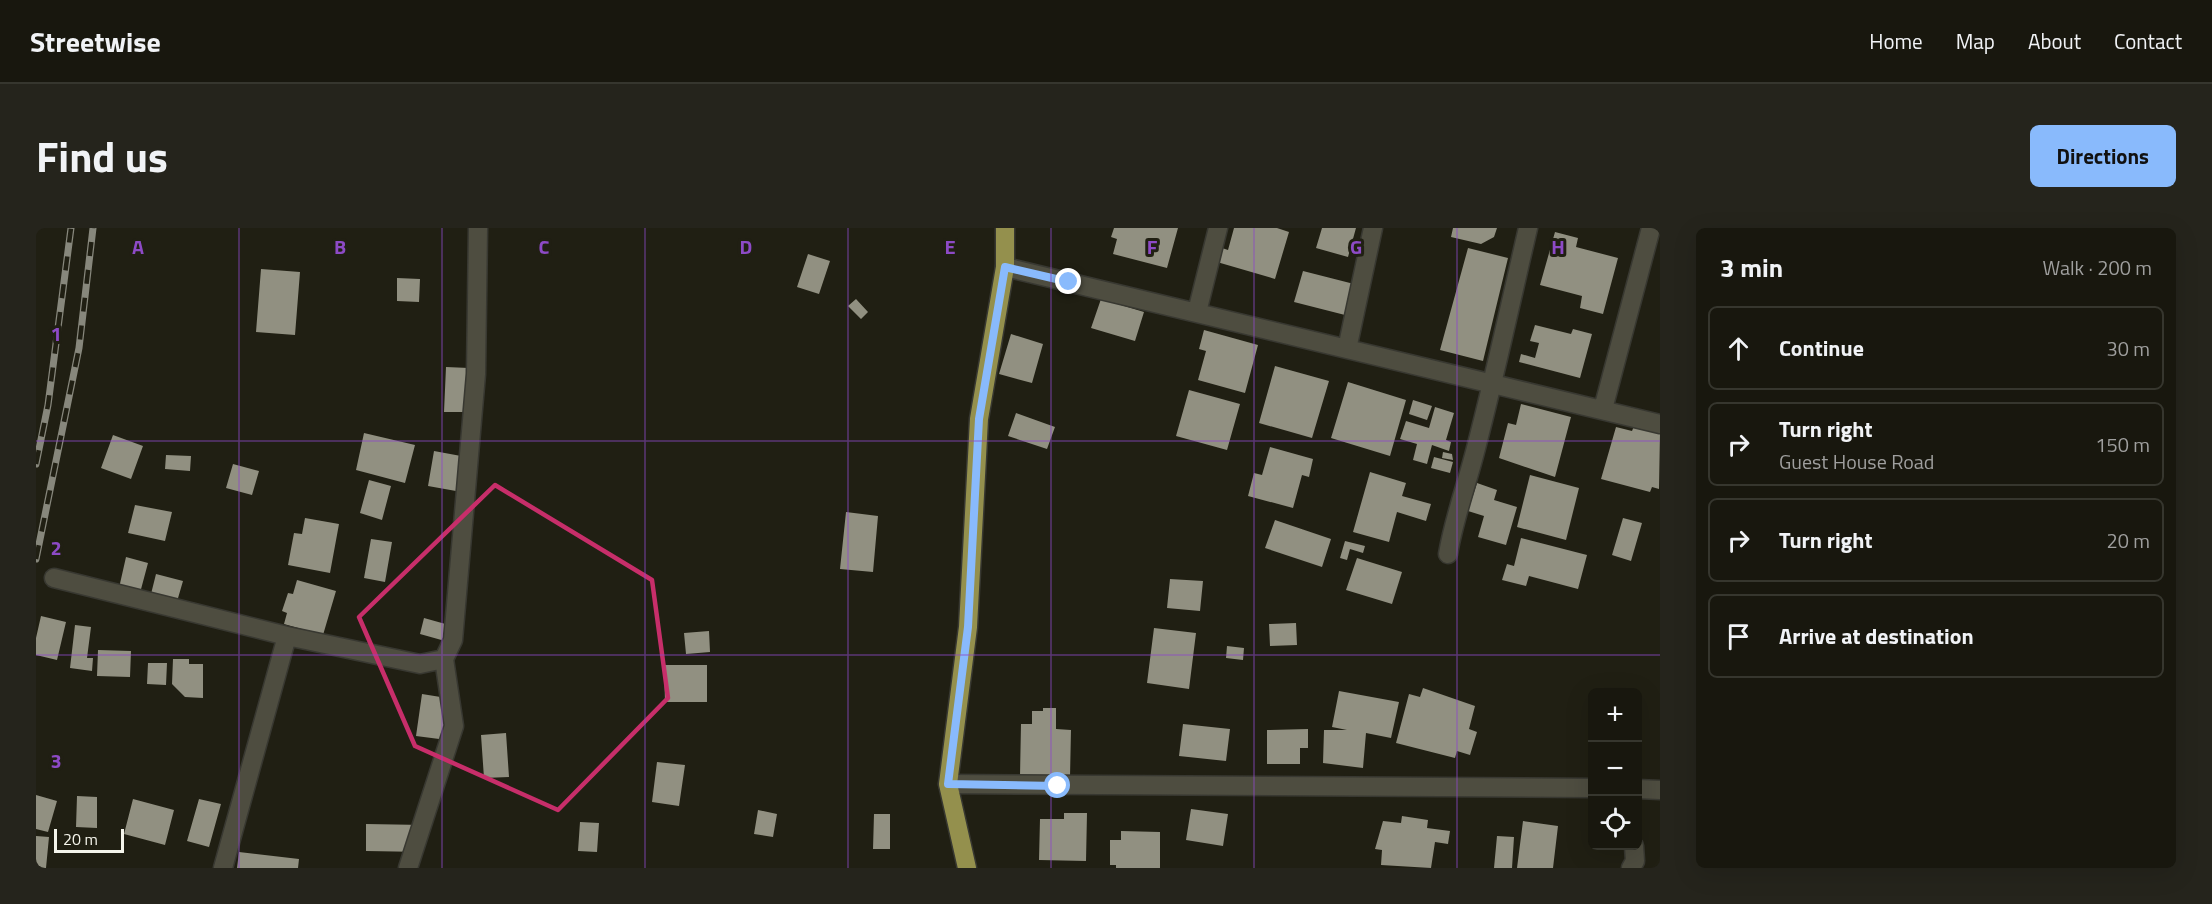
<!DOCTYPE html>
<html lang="en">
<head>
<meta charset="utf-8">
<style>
	:root { --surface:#18170e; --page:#25241c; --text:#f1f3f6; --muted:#9f9f9e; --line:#36362e; --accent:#89bafc }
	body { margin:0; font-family:"Titillium Web",sans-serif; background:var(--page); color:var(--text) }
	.controls { position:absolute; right:18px; bottom:18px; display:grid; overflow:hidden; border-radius:9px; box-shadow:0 6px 24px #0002 }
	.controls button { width:54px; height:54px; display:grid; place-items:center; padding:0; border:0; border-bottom:2px solid var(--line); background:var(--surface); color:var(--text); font:30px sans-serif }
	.scale { position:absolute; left:18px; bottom:15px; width:70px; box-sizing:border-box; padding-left:6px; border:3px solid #f5f5ec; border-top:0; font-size:16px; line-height:21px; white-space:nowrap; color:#f5f5ec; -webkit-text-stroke:4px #201f13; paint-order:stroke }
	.stop { position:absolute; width:18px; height:18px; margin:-14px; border:4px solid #89bafc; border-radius:50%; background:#fff }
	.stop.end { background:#89bafc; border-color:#fff; box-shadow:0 2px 6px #0008 }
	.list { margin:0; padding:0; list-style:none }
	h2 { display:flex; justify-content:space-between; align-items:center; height:78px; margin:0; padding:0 24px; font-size:26px }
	h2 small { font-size:20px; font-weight:400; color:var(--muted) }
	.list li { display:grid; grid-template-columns:39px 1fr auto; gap:18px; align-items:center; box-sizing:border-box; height:84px; margin:0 12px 12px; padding:0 12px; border:2px solid var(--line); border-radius:9px }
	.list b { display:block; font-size:22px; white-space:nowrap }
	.list p { margin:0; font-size:20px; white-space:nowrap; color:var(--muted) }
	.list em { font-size:20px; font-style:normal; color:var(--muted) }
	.icon { flex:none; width:33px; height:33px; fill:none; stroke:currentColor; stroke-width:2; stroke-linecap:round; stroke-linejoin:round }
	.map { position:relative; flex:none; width:1624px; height:640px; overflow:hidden; border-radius:9px }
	header { display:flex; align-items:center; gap:36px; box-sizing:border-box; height:84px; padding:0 30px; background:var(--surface); border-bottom:2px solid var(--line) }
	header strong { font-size:28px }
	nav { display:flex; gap:33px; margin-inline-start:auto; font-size:21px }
	.intro { display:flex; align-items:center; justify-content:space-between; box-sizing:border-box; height:144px; padding:0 36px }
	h1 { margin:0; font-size:42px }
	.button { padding:15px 27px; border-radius:9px; background:var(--accent); color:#111; font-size:21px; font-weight:700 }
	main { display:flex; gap:36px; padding:0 36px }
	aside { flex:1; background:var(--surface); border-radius:9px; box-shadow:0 6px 24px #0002 }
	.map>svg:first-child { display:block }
	.building { fill:#919081 }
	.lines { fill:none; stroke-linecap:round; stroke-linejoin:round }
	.minor-casing { stroke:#383831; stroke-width:21 }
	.major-casing { stroke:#383831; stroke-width:21 }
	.minor { stroke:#4e4d40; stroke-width:18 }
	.major { stroke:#94904d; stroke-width:18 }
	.rail-casing { stroke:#87877c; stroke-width:7 }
	.rail { stroke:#201f13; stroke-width:4.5; stroke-dasharray:14; stroke-linecap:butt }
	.route { stroke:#89bafc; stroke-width:8 }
	.marked { fill:none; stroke:#c72e6a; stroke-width:4.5; stroke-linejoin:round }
	.grid { fill:none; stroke:#8d4ac6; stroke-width:1.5; stroke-opacity:0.55 }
	.grid-label { font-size:20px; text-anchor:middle; font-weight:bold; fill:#8d4ac6; stroke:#201f13; stroke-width:6; stroke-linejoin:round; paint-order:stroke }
</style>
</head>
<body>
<header>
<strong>Streetwise</strong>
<nav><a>Home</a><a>Map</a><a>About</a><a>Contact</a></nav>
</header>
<div class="intro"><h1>Find us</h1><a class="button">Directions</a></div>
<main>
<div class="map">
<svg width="1624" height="640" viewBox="0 0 1624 640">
	<rect width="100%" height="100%" fill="#201f13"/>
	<!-- building -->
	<path class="building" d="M 1078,0 L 1142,0 L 1131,40 L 1077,26 L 1081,11 L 1075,9 Z
		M 1198,0 L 1241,0 L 1253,4 L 1239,51 L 1181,34 L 1186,20 L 1192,22 Z
		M 1286,0 L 1320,0 L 1312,29 L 1280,20 Z
		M 1417,0 L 1461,0 L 1458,9 L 1445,16 L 1415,9 Z
		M 1519,4 L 1542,10 L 1540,19 L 1582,30 L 1567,86 L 1544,80 L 1546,68 L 1504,57 Z
		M 1432,20 L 1472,30 L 1447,133 L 1404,122 Z
		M 772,26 L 794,33 L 783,66 L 761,59 Z
		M 225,41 L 264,44 L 259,107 L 220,104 Z
		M 1267,43 L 1318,56 L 1309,87 L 1258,74 Z
		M 361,50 L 384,51 L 383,74 L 361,73 Z
		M 820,71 L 832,84 L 825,91 L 812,78 Z
		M 1065,71 L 1108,84 L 1099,113 L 1055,100 Z
		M 1499,97 L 1535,106 L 1537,101 L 1556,106 L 1544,150 L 1483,134 L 1485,126 L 1499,130 L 1503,115 L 1494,113 Z
		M 1168,102 L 1222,117 L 1209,165 L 1162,152 L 1170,123 L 1163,121 Z
		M 975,106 L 1007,116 L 996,155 L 963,146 Z
		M 1239,138 L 1293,153 L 1276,210 L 1223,195 Z
		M 410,139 L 433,140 L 431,184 L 408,184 Z
		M 1312,154 L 1370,172 L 1354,228 L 1295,210 Z
		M 1153,162 L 1204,176 L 1191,222 L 1140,208 Z
		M 1377,172 L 1396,178 L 1391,192 L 1373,186 Z
		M 1485,176 L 1535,189 L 1519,249 L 1463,230 L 1472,195 L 1480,197 Z
		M 1399,179 L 1418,185 L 1410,212 L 1415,214 L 1413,223 L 1396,217 L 1391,236 L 1377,232 L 1381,216 L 1364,211 L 1370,193 L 1393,200 Z
		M 980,185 L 1019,199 L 1011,221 L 972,208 Z
		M 1598,198 L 1624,205 L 1623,261 L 1616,259 L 1614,264 L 1565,251 L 1580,199 L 1596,203 Z
		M 328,205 L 379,217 L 369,255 L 320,242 Z
		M 77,207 L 107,218 L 95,251 L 65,240 Z
		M 1234,219 L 1277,231 L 1273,249 L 1266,247 L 1257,280 L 1212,268 L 1218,245 L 1226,247 Z
		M 398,223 L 425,228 L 420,263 L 392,258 Z
		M 1407,224 L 1416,226 L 1417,232 L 1406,230 Z
		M 130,227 L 155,228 L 154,243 L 129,241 Z
		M 1398,229 L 1417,234 L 1414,245 L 1395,240 Z
		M 197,236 L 223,243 L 216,267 L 190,260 Z
		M 1334,244 L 1370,255 L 1366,268 L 1395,276 L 1390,293 L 1361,284 L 1353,314 L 1317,304 Z
		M 1494,247 L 1543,260 L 1530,312 L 1481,299 Z
		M 333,252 L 355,258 L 346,292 L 324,285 Z
		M 1441,255 L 1461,262 L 1458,272 L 1481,279 L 1470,317 L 1442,309 L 1448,288 L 1432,283 Z
		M 99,277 L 136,284 L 129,313 L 92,305 Z
		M 810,284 L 842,288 L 837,344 L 804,341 Z
		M 269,290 L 303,296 L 294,345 L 252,337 L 258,305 L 266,306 Z
		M 1587,290 L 1606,295 L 1595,333 L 1576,327 Z
		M 1239,292 L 1295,311 L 1286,339 L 1229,320 Z
		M 1485,310 L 1551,327 L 1542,361 L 1493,348 L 1490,358 L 1466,352 L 1471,336 L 1478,338 Z
		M 335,311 L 356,314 L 349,354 L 328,350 Z
		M 1309,313 L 1329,318 L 1327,325 L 1314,321 L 1311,332 L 1304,330 Z
		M 90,329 L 112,335 L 104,365 L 83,360 Z
		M 1321,330 L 1366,344 L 1356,376 L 1310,362 Z
		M 120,346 L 147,353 L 140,377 L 114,370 Z
		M 1134,351 L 1167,353 L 1164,383 L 1131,380 Z
		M 261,352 L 300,363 L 287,407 L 248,396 L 251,385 L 246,383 L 252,365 L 257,366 Z
		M 5,388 L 30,394 L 21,432 L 0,427 L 0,410 Z
		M 388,390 L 413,397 L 409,413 L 384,406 Z
		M 1260,395 L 1261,417 L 1234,418 L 1233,396 Z
		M 39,397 L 55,399 L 51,430 L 57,430 L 56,443 L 34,440 Z
		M 1118,400 L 1160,405 L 1153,461 L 1111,455 Z
		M 673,403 L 674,424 L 650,426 L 648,405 Z
		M 1191,418 L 1208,420 L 1207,432 L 1190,430 Z
		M 62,422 L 95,423 L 94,449 L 61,448 Z
		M 137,431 L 153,431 L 153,436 L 167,436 L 167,470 L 149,469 L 136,456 Z
		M 112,435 L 131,435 L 130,457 L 111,456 Z
		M 628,437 L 671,437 L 671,474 L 629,474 Z
		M 1387,460 L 1439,478 L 1433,501 L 1441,504 L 1434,527 L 1421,523 L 1419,530 L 1360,515 L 1373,466 L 1384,469 Z
		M 1303,463 L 1363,474 L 1355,510 L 1330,505 L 1327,540 L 1287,535 L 1288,502 L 1311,502 L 1296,499 Z
		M 386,466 L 417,471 L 411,512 L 380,508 Z
		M 1007,480 L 1020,480 L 1020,501 L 1035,502 L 1034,549 L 984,548 L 985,496 L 996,496 L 996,483 L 1007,483 Z
		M 1147,496 L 1194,501 L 1190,533 L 1143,528 Z
		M 1272,501 L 1272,520 L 1264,520 L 1264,536 L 1231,536 L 1231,502 Z
		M 470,505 L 473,549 L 448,550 L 445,507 Z
		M 621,534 L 649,537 L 643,578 L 616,574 Z
		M 0,567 L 21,573 L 12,604 L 0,601 Z
		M 41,568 L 61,569 L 61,600 L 40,599 Z
		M 97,571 L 138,582 L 129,617 L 88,606 Z
		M 163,571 L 185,576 L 173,619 L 151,613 Z
		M 1155,581 L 1192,586 L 1187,618 L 1150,612 Z
		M 722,582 L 741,586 L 737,609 L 718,606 Z
		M 1028,585 L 1051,585 L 1050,633 L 1003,632 L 1004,591 L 1028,591 Z
		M 838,586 L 854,586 L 854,621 L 837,621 Z
		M 1366,588 L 1392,592 L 1391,600 L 1414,603 L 1412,616 L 1399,614 L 1395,640 L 1345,637 L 1346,622 L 1339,621 L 1347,593 L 1365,595 Z
		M 1487,593 L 1522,598 L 1517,640 L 1481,640 Z
		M 544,594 L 563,595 L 561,624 L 542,623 Z
		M 330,596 L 388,597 L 388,624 L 330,623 Z
		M 1085,603 L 1124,604 L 1124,640 L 1080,640 L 1080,637 L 1074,637 L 1074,612 L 1085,612 Z
		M 0,608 L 13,609 L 10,640 L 0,640 Z
		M 1461,608 L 1478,609 L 1476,640 L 1458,640 Z
		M 203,624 L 263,631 L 262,640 L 201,640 Z"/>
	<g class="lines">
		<!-- minor casing -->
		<g class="minor-casing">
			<path id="minor" d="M 969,39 L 1624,196
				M 1161,84 L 1182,0
				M 1311,121 L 1337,0
				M 1567,181 L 1615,0
				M 1412,326 C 1418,290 1431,256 1440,220 C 1459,147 1475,73 1492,0
				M 18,350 L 251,408 L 384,436 L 408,431 L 417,412 L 440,146 L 442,0
				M 912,556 L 1556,560
				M 1602,561 L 1624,562
				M 187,640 L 251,408
				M 372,640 L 418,498 L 408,431
				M 1595,640 L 1599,633 L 1598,618"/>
		</g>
		<!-- major casing -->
		<g class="major-casing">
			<path id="major" d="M 931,640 L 912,556 L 932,399 L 943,191 L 969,39 L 969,0"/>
		</g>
		<!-- minor -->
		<use href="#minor" class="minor"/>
		<!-- major -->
		<use href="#major" class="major"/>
		<!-- rail casing -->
		<g class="rail-casing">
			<path id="rail" d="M 0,236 L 12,177 L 35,0
				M 0,331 L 43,120 L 57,0"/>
		</g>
		<!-- rail -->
		<use href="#rail" class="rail"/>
	</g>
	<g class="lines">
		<!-- route -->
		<path class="route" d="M 1022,558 L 912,556 L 932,399 L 943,191 L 969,39 L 1033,54"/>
	</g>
	<!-- marked area -->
	<path class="marked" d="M 459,257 L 616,352 L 632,470 L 522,582 L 379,518 L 323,389 Z"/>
	<!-- grid -->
	<path class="grid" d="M 203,0 L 203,640M 406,0 L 406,640M 609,0 L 609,640M 812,0 L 812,640M 1015,0 L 1015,640M 1218,0 L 1218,640M 1421,0 L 1421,640M 0,213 L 1624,213M 0,427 L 1624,427"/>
	<g class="grid-label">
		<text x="102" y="26">A</text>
		<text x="304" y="26">B</text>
		<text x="508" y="26">C</text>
		<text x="710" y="26">D</text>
		<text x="914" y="26">E</text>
		<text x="1116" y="26">F</text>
		<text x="1320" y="26">G</text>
		<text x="1522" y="26">H</text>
		<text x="20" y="113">1</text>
		<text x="20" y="327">2</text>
		<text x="20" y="540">3</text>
	</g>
</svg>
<div class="controls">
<button>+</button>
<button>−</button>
<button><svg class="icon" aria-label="locate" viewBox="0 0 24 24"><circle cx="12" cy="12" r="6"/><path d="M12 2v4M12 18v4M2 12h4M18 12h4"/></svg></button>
</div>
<div class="scale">20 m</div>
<div class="stop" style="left:1022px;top:558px"></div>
<div class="stop end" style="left:1033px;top:54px"></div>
</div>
<aside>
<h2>3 min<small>Walk · 200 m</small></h2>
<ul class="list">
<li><svg class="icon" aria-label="ahead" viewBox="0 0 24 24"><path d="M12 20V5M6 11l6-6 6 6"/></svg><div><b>Continue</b></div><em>30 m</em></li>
<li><svg class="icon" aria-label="right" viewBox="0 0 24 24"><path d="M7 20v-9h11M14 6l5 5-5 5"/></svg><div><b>Turn right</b><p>Guest House Road</p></div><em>150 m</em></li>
<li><svg class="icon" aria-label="right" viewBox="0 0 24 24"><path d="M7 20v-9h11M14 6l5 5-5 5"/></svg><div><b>Turn right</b></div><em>20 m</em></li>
<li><svg class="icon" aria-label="arrive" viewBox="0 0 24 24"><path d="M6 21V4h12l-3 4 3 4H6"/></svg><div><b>Arrive at destination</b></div></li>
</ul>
</aside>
</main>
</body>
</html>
